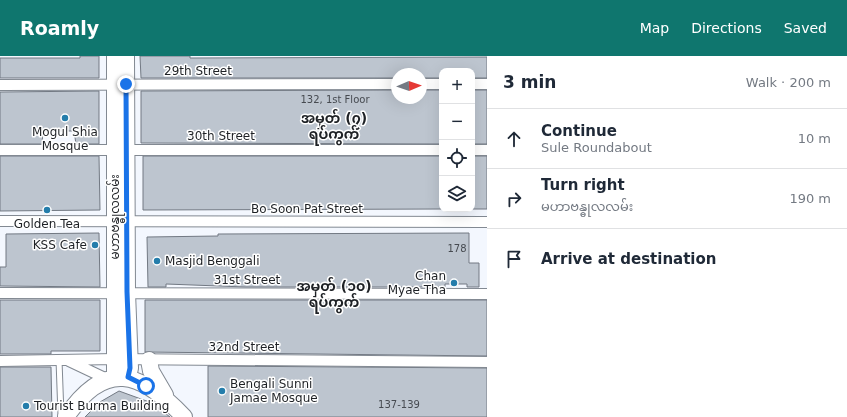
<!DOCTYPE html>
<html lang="en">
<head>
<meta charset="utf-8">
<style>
	:root { --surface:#fff; --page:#f2f2f3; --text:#1f2937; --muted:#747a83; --line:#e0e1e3; --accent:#0f766e }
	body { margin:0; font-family:"DejaVu Sans","Noto Sans Myanmar",sans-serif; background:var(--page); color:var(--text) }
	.controls { position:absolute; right:12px; top:12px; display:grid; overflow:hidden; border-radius:8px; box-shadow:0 4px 16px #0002 }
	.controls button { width:36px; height:36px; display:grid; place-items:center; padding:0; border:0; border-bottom:1px solid var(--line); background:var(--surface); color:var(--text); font:20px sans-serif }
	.compass { position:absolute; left:391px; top:12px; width:36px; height:36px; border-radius:50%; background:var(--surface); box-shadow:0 4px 16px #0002; rotate:88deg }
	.stop { position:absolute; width:12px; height:12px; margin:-9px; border:3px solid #1a73e8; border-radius:50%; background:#fff }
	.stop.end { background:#1a73e8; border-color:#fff; box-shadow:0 1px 4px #0008 }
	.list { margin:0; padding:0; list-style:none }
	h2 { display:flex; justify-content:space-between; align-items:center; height:52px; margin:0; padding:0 16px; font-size:17px }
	h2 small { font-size:13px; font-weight:400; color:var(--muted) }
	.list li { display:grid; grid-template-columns:26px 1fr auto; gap:12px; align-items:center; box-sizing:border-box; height:60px; padding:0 16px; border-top:1px solid var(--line) }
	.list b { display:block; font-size:15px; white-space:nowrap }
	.list p { margin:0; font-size:13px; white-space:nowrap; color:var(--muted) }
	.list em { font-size:13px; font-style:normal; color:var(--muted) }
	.icon { flex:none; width:22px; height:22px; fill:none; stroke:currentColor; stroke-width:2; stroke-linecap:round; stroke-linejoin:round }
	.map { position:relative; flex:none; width:487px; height:361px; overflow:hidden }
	header { display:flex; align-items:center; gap:24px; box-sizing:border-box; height:56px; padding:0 20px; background:var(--accent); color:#fff }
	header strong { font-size:19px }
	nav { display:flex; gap:22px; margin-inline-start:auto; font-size:14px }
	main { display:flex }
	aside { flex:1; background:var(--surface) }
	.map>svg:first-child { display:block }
	.building { fill:#bdc5cf; stroke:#727983 }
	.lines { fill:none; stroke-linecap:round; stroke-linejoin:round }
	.service-casing { stroke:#828992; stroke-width:7 }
	.minor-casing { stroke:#828992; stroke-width:12 }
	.primary-casing { stroke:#828992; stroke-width:18 }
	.service { stroke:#fff; stroke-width:5 }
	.minor { stroke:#fff; stroke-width:10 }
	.primary { stroke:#fff; stroke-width:16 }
	.route { stroke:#1a73e8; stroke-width:5 }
	.poi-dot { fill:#247dab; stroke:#fff; stroke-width:1.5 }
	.labels { text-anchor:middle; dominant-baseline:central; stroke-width:3; stroke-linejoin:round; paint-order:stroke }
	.number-label { font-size:10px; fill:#464a50 }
	.street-label { font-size:12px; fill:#1e2125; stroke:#fff }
	.poi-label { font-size:12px; fill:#1e2125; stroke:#fff; text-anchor:start }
	.quarter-label { font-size:14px; font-weight:bold; fill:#1e2125; stroke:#fff }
</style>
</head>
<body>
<header>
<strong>Roamly</strong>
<nav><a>Map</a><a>Directions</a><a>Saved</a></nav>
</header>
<main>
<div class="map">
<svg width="487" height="361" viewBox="0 0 487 361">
	<rect width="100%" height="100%" fill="#f3f7fe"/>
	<!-- building -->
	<path class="building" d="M 80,0 L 99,0 L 99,22 L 0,22 L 0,2 L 80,2 Z
		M 140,0 L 190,0 L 190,2 L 487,1 L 487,22 L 472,22 L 472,15 L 442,15 L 442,22 L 421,22 L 421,18 L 397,18 L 397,22 L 141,22 Z
		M 397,34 L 397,42 L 421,42 L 421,34 L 442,34 L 440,88 L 141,87 L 141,35 Z
		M 472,34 L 487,34 L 487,88 L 472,88 Z
		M 99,35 L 99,88 L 76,88 L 74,75 L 43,75 L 42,88 L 0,88 L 0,36 Z
		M 0,100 L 99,100 L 100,154 L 0,155 Z
		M 143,100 L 441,100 L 442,153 L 143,154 Z
		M 472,100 L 487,100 L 487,153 L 472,153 Z
		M 99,177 L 100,231 L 0,230 L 0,211 L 6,211 L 6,178 Z
		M 469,177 L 469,207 L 479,207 L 479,231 L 467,231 L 467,228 L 445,228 L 445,231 L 245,231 L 166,228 L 166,231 L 148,231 L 147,181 L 218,180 L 218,178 Z
		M 0,244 L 100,244 L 100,295 L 51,295 L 51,298 L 0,298 Z
		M 145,244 L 487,244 L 487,300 L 145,296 Z
		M 208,310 L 487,312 L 487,361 L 208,361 Z
		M 0,311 L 51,311 L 52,361 L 0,361 Z
		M 119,335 L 152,347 L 170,361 L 85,361 L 100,346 Z"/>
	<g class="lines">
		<!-- service casing -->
		<g class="service-casing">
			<path id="service" d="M 59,304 L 61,360"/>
		</g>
		<!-- minor casing -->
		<g class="minor-casing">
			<path id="minor" d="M 421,28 L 442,28
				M 472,28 L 487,28
				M 0,29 L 397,28
				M 0,94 L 442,94
				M 472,94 L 487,94
				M 0,165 L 487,166
				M 0,237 L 487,238
				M 0,305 L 115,303 L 487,306
				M 69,305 L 107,323"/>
		</g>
		<!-- primary casing -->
		<g class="primary-casing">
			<path id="primary" d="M 115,0 L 115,321
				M 126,0 L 127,236 L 130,312 L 128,321
				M 149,304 L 151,315 L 165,339
				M 66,361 C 105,303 141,315 184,361"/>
		</g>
		<!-- service -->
		<use href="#service" class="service"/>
		<!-- minor -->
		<use href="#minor" class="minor"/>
		<!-- primary -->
		<use href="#primary" class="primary"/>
	</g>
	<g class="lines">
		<!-- route -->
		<path class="route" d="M 126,28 L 127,236 L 130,312 L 128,321 L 146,330"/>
	</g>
	<!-- markers -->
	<g class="poi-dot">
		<circle cx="65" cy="62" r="4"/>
		<circle cx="47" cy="154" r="4"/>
		<circle cx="95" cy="189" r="4"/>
		<circle cx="157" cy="205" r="4"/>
		<circle cx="454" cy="227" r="4"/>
		<circle cx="222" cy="335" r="4"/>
		<circle cx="26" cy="350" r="4"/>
	</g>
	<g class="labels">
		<!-- number labels -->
		<g class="number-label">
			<text x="335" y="43">132, 1st Floor</text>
			<text x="457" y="192">178</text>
			<text x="399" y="348">137-139</text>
		</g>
		<!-- street labels -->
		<g class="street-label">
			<text x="198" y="15">29th Street</text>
			<text x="221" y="80">30th Street</text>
			<text x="307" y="153">Bo Soon Pat Street</text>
			<text transform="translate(115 161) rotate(-90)">မဟာဗန္ဓုလလမ်း</text>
			<text x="247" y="224">31st Street</text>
			<text x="244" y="291">32nd Street</text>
		</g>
		<!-- poi labels -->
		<g class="poi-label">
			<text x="65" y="76" text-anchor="middle">Mogul Shia<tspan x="65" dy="14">Mosque</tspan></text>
			<text x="47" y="168" text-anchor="middle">Golden Tea</text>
			<text x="87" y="189" text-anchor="end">KSS Cafe</text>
			<text x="165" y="205">Masjid Benggali</text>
			<text x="446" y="220" text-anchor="end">Chan<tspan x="446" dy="14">Myae Tha</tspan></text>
			<text x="230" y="328">Bengali Sunni<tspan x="230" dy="14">Jamae Mosque</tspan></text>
			<text x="34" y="350">Tourist Burma Building</text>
		</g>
		<!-- quarter labels -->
		<g class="quarter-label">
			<text x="334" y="62">အမှတ် (၇)<tspan x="334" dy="16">ရပ်ကွက်</tspan></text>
			<text x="334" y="230">အမှတ် (၁၀)<tspan x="334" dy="16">ရပ်ကွက်</tspan></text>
		</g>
	</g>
</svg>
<div class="controls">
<button>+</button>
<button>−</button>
<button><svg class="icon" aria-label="locate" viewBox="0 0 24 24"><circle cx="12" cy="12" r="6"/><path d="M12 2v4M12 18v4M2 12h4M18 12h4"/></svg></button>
<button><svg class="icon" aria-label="layers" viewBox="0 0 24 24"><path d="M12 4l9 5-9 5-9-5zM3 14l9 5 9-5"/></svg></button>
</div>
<svg class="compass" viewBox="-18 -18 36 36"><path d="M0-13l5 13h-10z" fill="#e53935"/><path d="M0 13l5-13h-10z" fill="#747a83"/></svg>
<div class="stop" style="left:146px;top:330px"></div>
<div class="stop end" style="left:126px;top:28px"></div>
</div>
<aside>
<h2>3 min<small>Walk · 200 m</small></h2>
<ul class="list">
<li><svg class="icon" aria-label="ahead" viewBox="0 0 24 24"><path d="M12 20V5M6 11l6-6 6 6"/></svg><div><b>Continue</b><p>Sule Roundabout</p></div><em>10 m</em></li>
<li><svg class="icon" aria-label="right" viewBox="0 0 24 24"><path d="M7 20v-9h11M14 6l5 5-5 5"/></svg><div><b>Turn right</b><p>မဟာဗန္ဓုလလမ်း</p></div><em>190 m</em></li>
<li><svg class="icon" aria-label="arrive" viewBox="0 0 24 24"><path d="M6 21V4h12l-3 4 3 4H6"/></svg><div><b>Arrive at destination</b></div></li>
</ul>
</aside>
</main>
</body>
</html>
